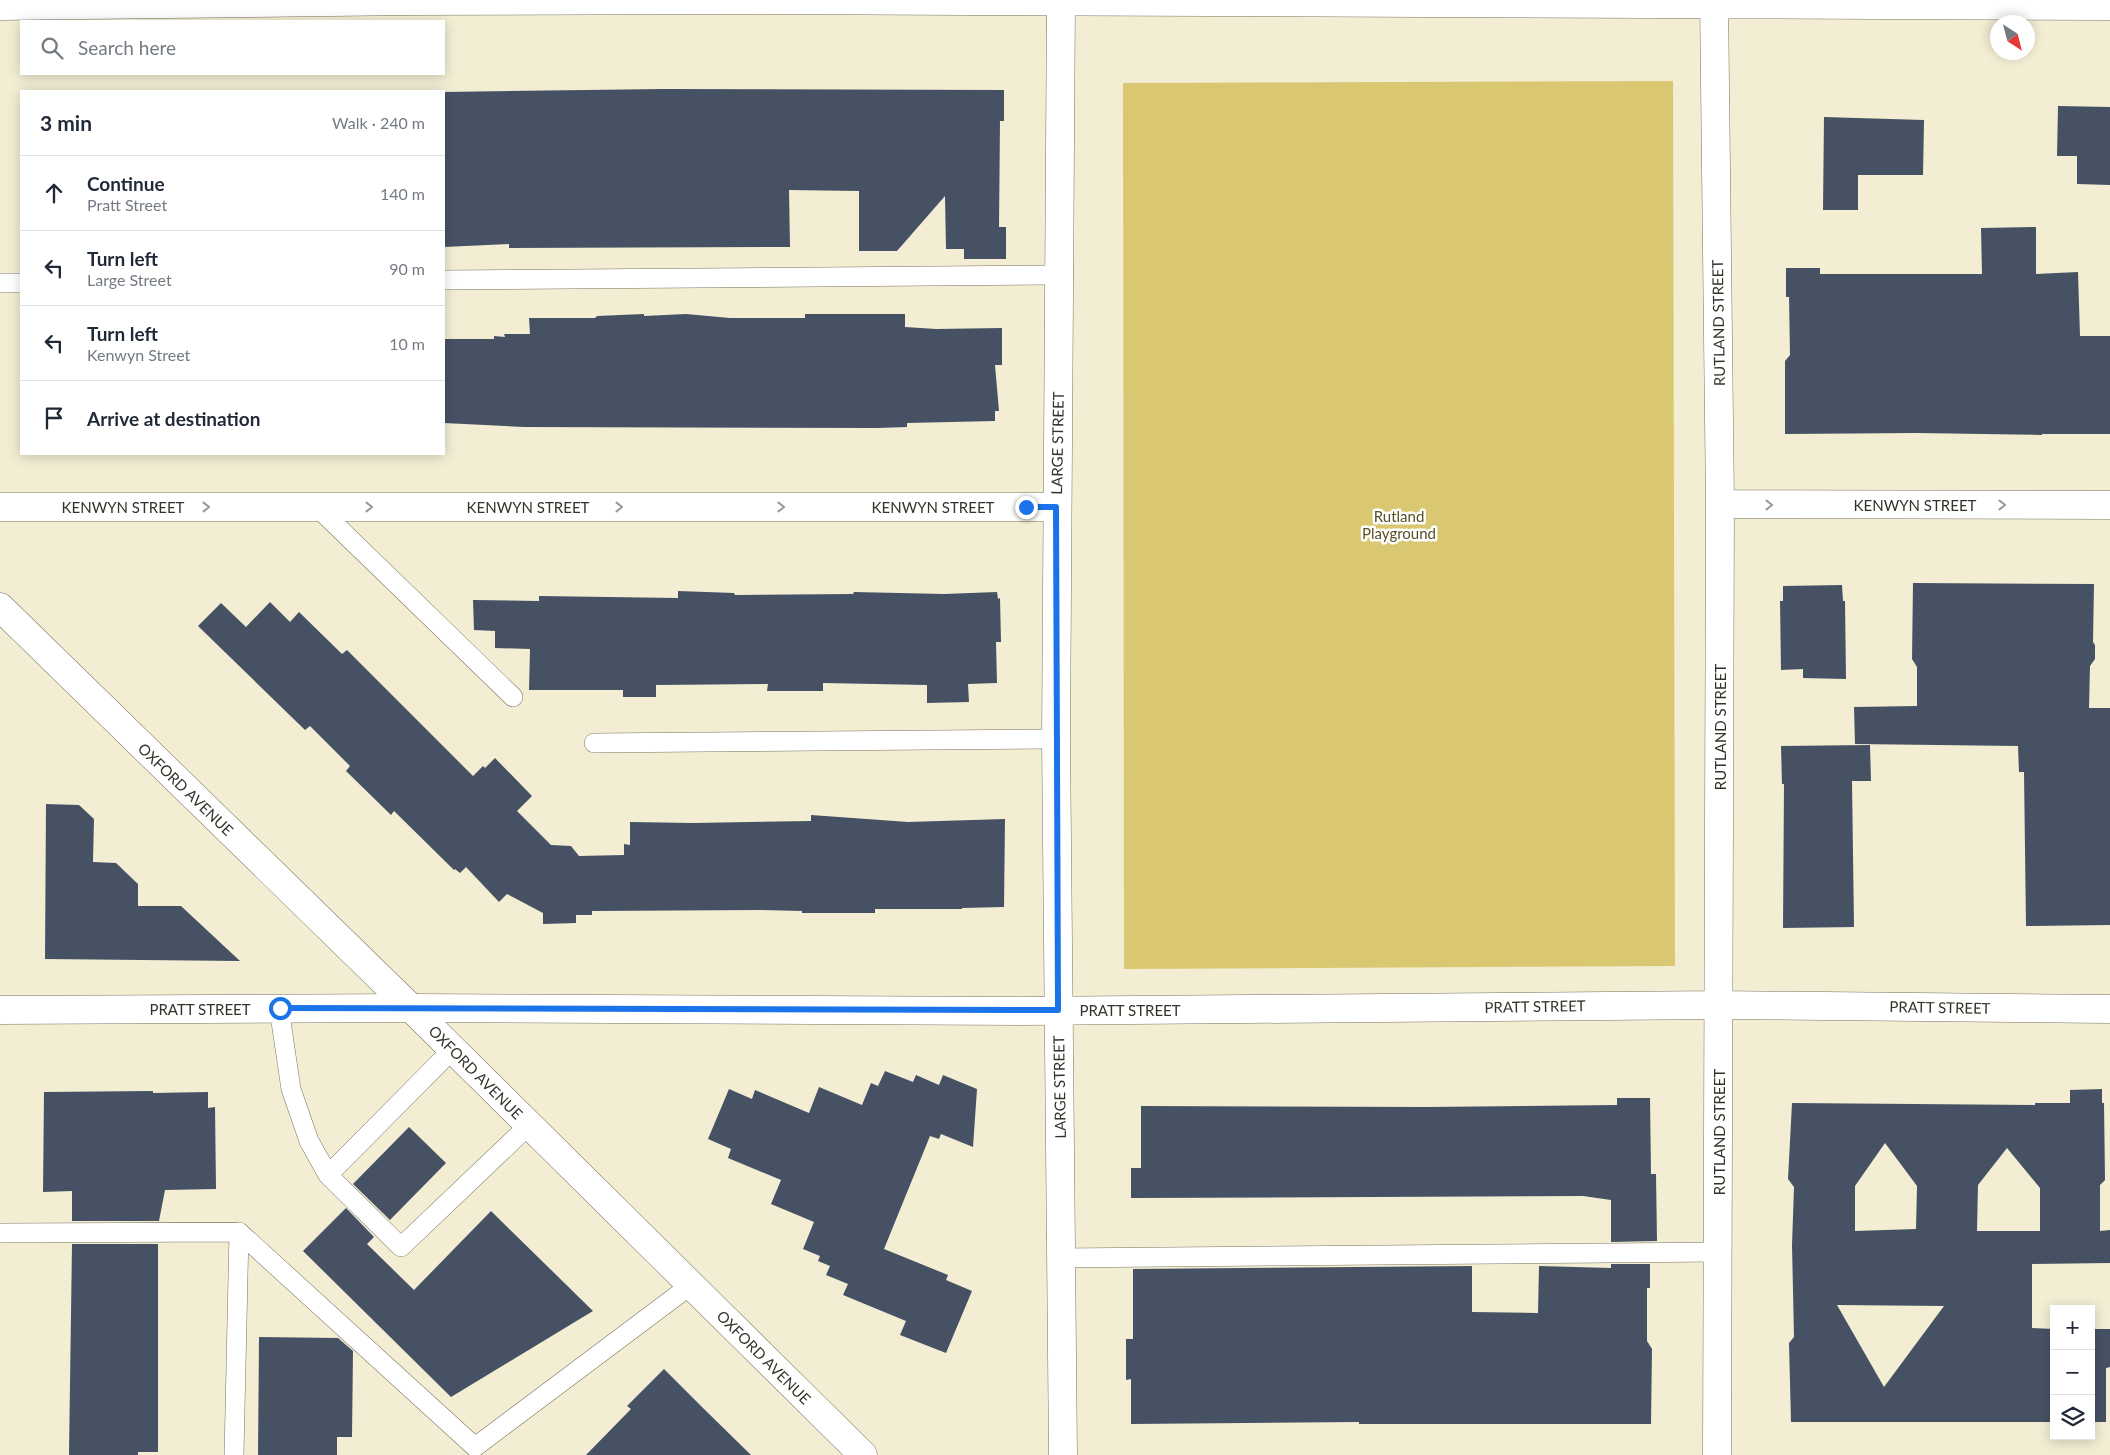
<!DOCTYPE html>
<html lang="en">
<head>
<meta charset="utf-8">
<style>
	:root { --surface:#fff; --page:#f2f2f3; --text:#1f2937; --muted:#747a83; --line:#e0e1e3 }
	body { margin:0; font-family:Lato,sans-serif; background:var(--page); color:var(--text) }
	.controls { position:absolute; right:15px; bottom:15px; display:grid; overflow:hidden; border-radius:0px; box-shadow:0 2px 12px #0003 }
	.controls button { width:45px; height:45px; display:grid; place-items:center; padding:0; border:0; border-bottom:1px solid var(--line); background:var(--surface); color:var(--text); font:25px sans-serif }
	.compass { position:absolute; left:1990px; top:15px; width:45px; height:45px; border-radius:50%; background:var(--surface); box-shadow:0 2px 12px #0003; rotate:144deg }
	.stop { position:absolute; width:15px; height:15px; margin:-11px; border:4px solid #1a73e8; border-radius:50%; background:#fff }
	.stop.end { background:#1a73e8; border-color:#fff; box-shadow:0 1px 5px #0008 }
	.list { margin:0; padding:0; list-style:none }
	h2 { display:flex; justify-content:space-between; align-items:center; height:65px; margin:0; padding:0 20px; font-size:21px }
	h2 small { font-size:16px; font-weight:400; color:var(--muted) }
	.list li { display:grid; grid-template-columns:32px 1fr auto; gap:15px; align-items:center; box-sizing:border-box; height:75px; padding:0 20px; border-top:1px solid var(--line) }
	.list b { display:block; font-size:19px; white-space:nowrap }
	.list p { margin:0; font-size:16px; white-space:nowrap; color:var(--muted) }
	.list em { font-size:16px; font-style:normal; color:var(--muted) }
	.icon { flex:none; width:28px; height:28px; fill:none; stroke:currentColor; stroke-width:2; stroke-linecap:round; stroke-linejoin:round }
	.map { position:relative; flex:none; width:2110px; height:1455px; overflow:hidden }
	.search { position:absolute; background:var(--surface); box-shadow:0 2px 12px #0003; left:20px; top:20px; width:425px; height:55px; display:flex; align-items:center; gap:12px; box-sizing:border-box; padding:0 18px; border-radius:0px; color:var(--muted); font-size:19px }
	.panel { position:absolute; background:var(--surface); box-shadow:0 2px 12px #0003; left:20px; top:90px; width:425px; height:365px; border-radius:0px }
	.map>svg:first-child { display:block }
	.green { fill:#d9c871 }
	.building { fill:#465264; fill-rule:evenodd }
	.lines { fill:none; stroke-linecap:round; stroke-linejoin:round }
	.lane-casing { stroke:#79745e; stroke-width:20 }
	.street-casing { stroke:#79745e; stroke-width:29 }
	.secondary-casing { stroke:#79745e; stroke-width:29 }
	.lane { stroke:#fff; stroke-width:19 }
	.street { stroke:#fff; stroke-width:28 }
	.secondary { stroke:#fff; stroke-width:28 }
	.oneway { stroke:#9a9994 }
	.route { stroke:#1a73e8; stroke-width:6 }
	.labels { text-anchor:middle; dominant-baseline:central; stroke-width:5; stroke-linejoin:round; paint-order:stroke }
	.street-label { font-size:15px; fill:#353329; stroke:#fff }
	.park-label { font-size:15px; fill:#595024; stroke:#fff }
</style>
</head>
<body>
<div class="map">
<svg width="2110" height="1455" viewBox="0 0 2110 1455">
	<rect width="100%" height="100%" fill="#f2edd3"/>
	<!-- green -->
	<path class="green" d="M 1673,81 L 1675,966 L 1124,969 L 1123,83 Z"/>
	<!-- building -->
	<path class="building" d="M 663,89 L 1004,90 L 1004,121 L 1000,121 L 999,227 L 1006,227 L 1006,259 L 964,259 L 964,249 L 946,249 L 945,196 L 897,251 L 859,251 L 859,191 L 789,190 L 790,247 L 509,248 L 509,244 L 444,247 L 444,92 Z
		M 2058,106 L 2110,107 L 2110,185 L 2077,184 L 2077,156 L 2057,156 Z
		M 1824,117 L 1924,120 L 1923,175 L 1858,175 L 1858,210 L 1823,210 Z
		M 2036,227 L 2036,274 L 2078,272 L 2080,336 L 2110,336 L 2110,434 L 2042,434 L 2042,435 L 1916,433 L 1785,434 L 1785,361 L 1790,355 L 1789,297 L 1786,297 L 1786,268 L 1820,268 L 1820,274 L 1982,274 L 1981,228 Z
		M 644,314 L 644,316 L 686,314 L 730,318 L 805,318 L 805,314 L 905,314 L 905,327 L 936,329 L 1002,328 L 1002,365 L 995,365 L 999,411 L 995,411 L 995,421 L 907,423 L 907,427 L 877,428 L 524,427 L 444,423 L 444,339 L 494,339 L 494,336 L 505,337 L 504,334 L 530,334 L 529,318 L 595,318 L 597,316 Z
		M 1913,583 L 2094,584 L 2093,642 L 2095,645 L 2095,659 L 2090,666 L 2089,708 L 2110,708 L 2110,925 L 2026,926 L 2024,772 L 2019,772 L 2018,746 L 1855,744 L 1854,707 L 1917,706 L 1917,667 L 1912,659 Z
		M 1842,585 L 1843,601 L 1845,601 L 1846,679 L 1803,678 L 1803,669 L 1781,670 L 1780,601 L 1783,601 L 1783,586 Z
		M 678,591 L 734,593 L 735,595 L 853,594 L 854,592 L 944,594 L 997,592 L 998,599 L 1000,598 L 1001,642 L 996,642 L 997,683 L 968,684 L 969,702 L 927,703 L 927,685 L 823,683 L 823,691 L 767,691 L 768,684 L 656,685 L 656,697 L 623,697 L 623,690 L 529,690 L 530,649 L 495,648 L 495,631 L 474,630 L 473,600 L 539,601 L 539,596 L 678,598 Z
		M 270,602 L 290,622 L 299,612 L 342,654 L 347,650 L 473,776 L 483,766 L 485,768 L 495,758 L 532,796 L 517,811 L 551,845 L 571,846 L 579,856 L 624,855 L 624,844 L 630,845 L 630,822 L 693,823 L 811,821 L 811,815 L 908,822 L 1005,819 L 1004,907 L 962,908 L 962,909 L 875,909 L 875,913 L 802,913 L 802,911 L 760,910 L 592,911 L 592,915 L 576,915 L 576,923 L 543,924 L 543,913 L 507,894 L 499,902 L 466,867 L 460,873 L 455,869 L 454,870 L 394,811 L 391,815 L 346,771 L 350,766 L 310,726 L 305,730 L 198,626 L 221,603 L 246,627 Z
		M 1870,745 L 1871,781 L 1852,781 L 1854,927 L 1783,928 L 1784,784 L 1782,784 L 1781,746 Z
		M 46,804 L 79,805 L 94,819 L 93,862 L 116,863 L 138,884 L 138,906 L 181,906 L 240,961 L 45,959 Z
		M 885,1071 L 913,1082 L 916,1075 L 939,1085 L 943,1075 L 977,1089 L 973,1147 L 941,1134 L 939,1139 L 930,1136 L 884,1249 L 948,1275 L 946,1280 L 972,1291 L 946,1353 L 900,1335 L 906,1321 L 843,1295 L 848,1284 L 826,1275 L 830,1266 L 818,1261 L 820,1256 L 803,1249 L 814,1222 L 771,1204 L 781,1180 L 728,1158 L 731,1149 L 708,1139 L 729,1089 L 752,1099 L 755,1090 L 809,1113 L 819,1087 L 862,1105 L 871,1083 L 878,1086 Z
		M 2102,1089 L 2102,1103 L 2104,1103 L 2105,1180 L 2100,1185 L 2100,1231 L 2110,1230 L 2110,1263 L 2032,1264 L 2032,1328 L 2054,1329 L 2054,1422 L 1791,1422 L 1789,1343 L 1794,1337 L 1792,1245 L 1794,1187 L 1788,1179 L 1792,1103 L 2035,1105 L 2035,1103 L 2070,1103 L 2070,1090 ZM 1885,1143 L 1917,1186 L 1916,1229 L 1855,1231 L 1855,1186 ZM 2007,1148 L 2040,1188 L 2040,1231 L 1977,1231 L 1978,1185 ZM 1837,1305 L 1944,1306 L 1884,1387 Z
		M 153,1091 L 153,1093 L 208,1092 L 208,1108 L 215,1107 L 216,1189 L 165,1190 L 159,1221 L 72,1221 L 72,1191 L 43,1192 L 44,1092 Z
		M 1617,1098 L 1650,1098 L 1651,1174 L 1656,1174 L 1657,1241 L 1611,1242 L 1611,1200 L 1583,1196 L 1131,1198 L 1131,1168 L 1141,1168 L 1141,1106 L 1427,1107 L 1617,1105 Z
		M 409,1127 L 446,1163 L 390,1220 L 353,1184 Z
		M 346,1208 L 374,1237 L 367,1244 L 414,1290 L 491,1211 L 593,1311 L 451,1397 L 303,1251 Z
		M 72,1244 L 158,1244 L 158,1452 L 138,1452 L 138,1455 L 69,1455 Z
		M 1611,1264 L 1650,1264 L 1650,1288 L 1647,1288 L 1647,1341 L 1652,1349 L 1651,1424 L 1359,1424 L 1359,1422 L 1131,1424 L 1131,1379 L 1126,1380 L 1126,1339 L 1133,1339 L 1133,1269 L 1472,1266 L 1472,1312 L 1538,1313 L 1539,1266 L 1611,1268 Z
		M 2091,1329 L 2110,1329 L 2110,1367 L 2106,1368 L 2106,1422 L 2091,1422 Z
		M 259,1337 L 338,1338 L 353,1351 L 352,1437 L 337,1437 L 337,1455 L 258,1455 Z
		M 664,1369 L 704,1409 L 751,1455 L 586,1455 L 631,1409 L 627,1406 Z"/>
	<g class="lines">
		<!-- lane casing -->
		<g class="lane-casing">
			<path id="lane" d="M 444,280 L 1059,275
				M 0,283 L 21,283
				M 317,507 L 513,697
				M 594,743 L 1056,739
				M 279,1008 L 291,1089 L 309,1141 L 328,1175 L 401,1247 L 529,1125
				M 328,1175 L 453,1049
				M 239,1232 L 475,1447 L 691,1285
				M 0,1233 L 239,1232 L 234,1455
				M 1061,1258 L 1718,1252"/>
		</g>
		<!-- street casing -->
		<g class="street-casing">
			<path id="street" d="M 1714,0 L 1720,504 L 1717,1455
				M 0,6 L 411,1 L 752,0 L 2110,6
				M 1720,504 L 2110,505
				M 0,507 L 1057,507
				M 0,1010 L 411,1008 L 1025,1011 L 1719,1005 L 2110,1009"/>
		</g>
		<!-- secondary casing -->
		<g class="secondary-casing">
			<path id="secondary" d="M 1061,0 L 1056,739 L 1063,1455
				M 0,607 L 411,1008 L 863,1455"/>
		</g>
		<!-- lane -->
		<use href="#lane" class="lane"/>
		<!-- street -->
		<use href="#street" class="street"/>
		<!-- secondary -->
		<use href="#secondary" class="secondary"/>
	</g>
	<!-- one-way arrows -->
	<defs><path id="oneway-chevron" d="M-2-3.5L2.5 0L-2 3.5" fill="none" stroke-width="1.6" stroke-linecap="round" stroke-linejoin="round" transform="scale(1.25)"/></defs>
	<g class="oneway">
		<use href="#oneway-chevron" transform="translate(1769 505)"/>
		<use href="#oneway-chevron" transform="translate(2002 505)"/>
		<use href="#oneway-chevron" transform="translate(206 507)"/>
		<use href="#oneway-chevron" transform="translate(369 507)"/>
		<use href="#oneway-chevron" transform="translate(619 507)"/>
		<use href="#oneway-chevron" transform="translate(781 507)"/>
	</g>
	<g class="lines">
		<!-- route -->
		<path class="route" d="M 280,1008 L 1058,1010 L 1056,507 L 1026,507"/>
	</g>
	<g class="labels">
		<!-- street labels -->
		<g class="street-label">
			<text transform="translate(1718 323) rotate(-91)">RUTLAND STREET</text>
			<text transform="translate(1057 443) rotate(-89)">LARGE STREET</text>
			<text x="1915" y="505">KENWYN STREET</text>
			<text x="123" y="507">KENWYN STREET</text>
			<text x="528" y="507">KENWYN STREET</text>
			<text x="933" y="507">KENWYN STREET</text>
			<text transform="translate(1720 727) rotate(-90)">RUTLAND STREET</text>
			<text transform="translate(186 789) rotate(44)">OXFORD AVENUE</text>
			<text transform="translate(1535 1006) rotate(-1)">PRATT STREET</text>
			<text transform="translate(1940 1007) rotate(1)">PRATT STREET</text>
			<text x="200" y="1009">PRATT STREET</text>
			<text x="1130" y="1010">PRATT STREET</text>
			<text transform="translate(476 1072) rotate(45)">OXFORD AVENUE</text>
			<text transform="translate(1059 1087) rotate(-91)">LARGE STREET</text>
			<text transform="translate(1719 1132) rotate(-90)">RUTLAND STREET</text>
			<text transform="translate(764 1357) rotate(45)">OXFORD AVENUE</text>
		</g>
		<!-- park labels -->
		<g class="park-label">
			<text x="1399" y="516">Rutland<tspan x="1399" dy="17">Playground</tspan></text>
		</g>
	</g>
</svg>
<div class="controls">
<button>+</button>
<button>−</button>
<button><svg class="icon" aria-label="layers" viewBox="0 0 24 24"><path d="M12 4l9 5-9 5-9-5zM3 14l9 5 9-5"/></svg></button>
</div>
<svg class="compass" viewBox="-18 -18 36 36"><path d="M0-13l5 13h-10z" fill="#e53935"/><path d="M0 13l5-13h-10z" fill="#747a83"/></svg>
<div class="stop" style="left:280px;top:1008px"></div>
<div class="stop end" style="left:1026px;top:507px"></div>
<div class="search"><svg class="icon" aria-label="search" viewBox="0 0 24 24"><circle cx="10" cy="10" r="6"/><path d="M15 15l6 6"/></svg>Search here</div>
<section class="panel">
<h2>3 min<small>Walk · 240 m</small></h2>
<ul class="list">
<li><svg class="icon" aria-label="ahead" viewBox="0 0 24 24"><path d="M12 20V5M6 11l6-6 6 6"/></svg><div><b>Continue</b><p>Pratt Street</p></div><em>140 m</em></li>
<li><svg class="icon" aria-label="left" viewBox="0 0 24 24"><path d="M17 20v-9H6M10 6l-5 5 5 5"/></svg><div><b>Turn left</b><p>Large Street</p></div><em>90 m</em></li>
<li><svg class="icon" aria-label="left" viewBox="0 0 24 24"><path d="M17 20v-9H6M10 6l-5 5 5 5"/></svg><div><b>Turn left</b><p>Kenwyn Street</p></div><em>10 m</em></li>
<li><svg class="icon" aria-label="arrive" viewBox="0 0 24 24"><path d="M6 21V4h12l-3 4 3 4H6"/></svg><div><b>Arrive at destination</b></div></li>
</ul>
</section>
</div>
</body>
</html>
